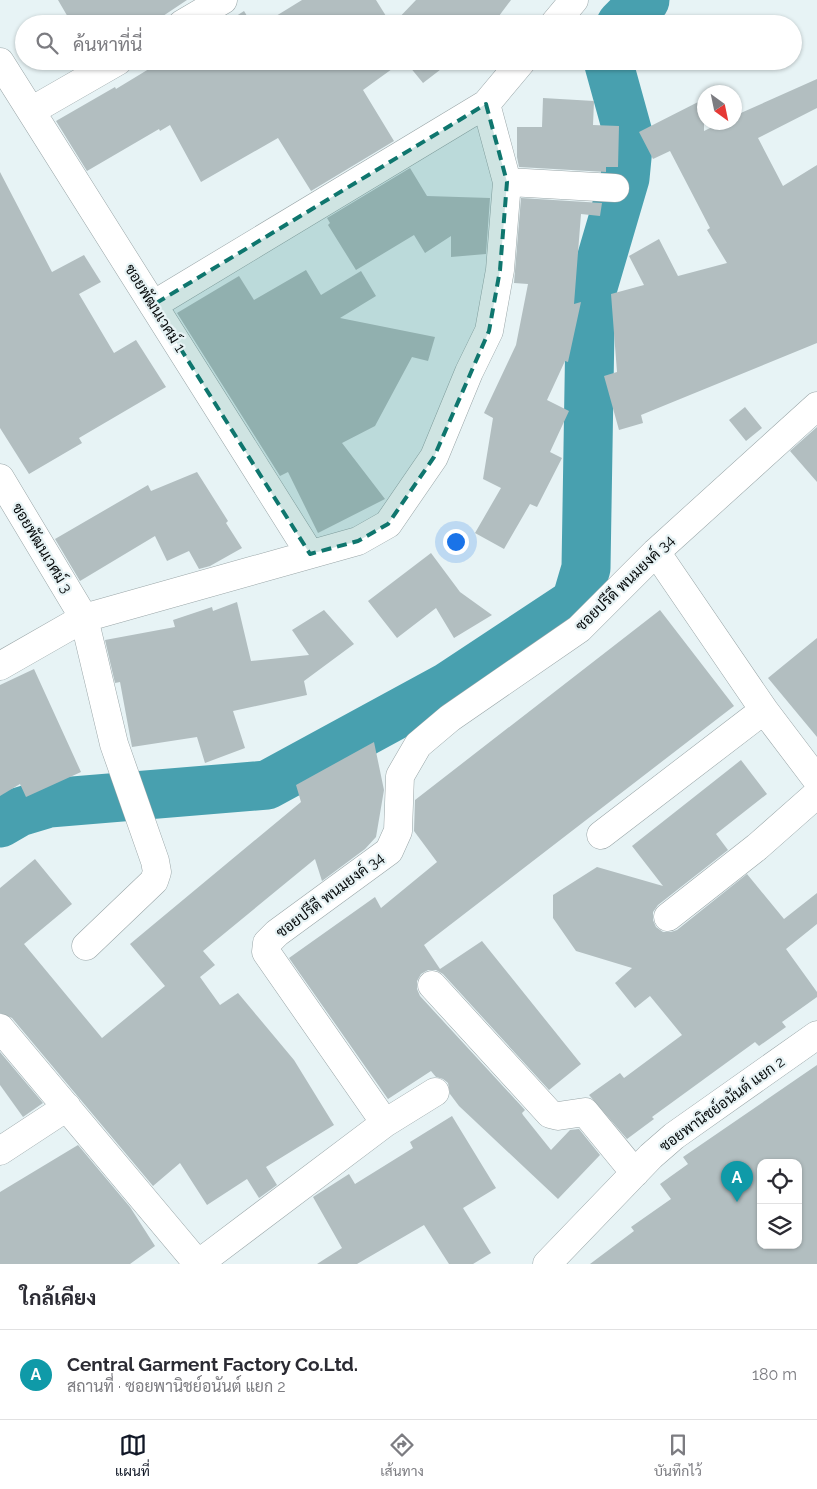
<!DOCTYPE html>
<html lang="th">
<head>
<meta charset="utf-8">
<style>
	:root { --surface:#fff; --page:#f7f7f7; --text:#2b2b33; --muted:#7c7c81; --line:#e1e1e2; --accent:#111827 }
	body { margin:0; font-family:Raleway,Sarabun,sans-serif; background:var(--page); color:var(--text) }
	.controls { position:absolute; right:15px; bottom:15px; display:grid; overflow:hidden; border-radius:10px; box-shadow:0 1px 4px #0004 }
	.controls button { width:45px; height:45px; display:grid; place-items:center; padding:0; border:0; border-bottom:1px solid var(--line); background:var(--surface); color:var(--text); font:25px sans-serif }
	.compass { position:absolute; left:697px; top:85px; width:45px; height:45px; border-radius:50%; background:var(--surface); box-shadow:0 1px 4px #0004; rotate:147deg }
	.you { position:absolute; left:455px; top:541px; width:18px; height:18px; margin:-12px; border:4px solid #fff; border-radius:50%; background:#1a73e8; box-shadow:0 0 0 8px #1a73e833 }
	.badge { display:grid; place-items:center; width:32px; height:32px; border-radius:50%; background:var(--accent); color:#fff; font-size:16px; font-weight:700 }
	.pin { position:absolute; translate:-50% -41px; filter:drop-shadow(0 1px 2px #0008) }
	.pin::after { content:''; position:absolute; top:26px; width:18px; height:15px; background:inherit; clip-path:polygon(0 0,100% 0,50% 100%) }
	.list { margin:0; padding:0; list-style:none }
	h2 { display:flex; justify-content:space-between; align-items:center; height:65px; margin:0; padding:0 20px; font-size:21px }
	h2 small { font-size:16px; font-weight:400; color:var(--muted) }
	.list li { display:grid; grid-template-columns:32px 1fr auto; gap:15px; align-items:center; box-sizing:border-box; height:90px; padding:0 20px; border-top:1px solid var(--line) }
	.list b { display:block; font-size:19px; white-space:nowrap }
	.list p { margin:0; font-size:16px; white-space:nowrap; color:var(--muted) }
	.list em { font-size:16px; font-style:normal; color:var(--muted) }
	.icon { flex:none; width:28px; height:28px; fill:none; stroke:currentColor; stroke-width:2; stroke-linecap:round; stroke-linejoin:round }
	.map { position:relative; flex:none; width:817px; height:1264px; overflow:hidden }
	.search { position:absolute; background:var(--surface); box-shadow:0 1px 4px #0004; left:15px; right:15px; top:15px; height:55px; display:flex; align-items:center; gap:12px; box-sizing:border-box; padding:0 18px; border-radius:28px; color:var(--muted); font-size:19px }
	.sheet { height:155px; background:var(--surface) }
	nav { display:flex; justify-content:space-around; align-items:center; box-sizing:border-box; height:70px; border-top:1px solid var(--line); background:var(--surface); font-size:14px; color:var(--muted) }
	nav a { display:grid; justify-items:center; gap:2px }
	nav .on { color:var(--accent) }
	.map>svg:first-child { display:block }
	.lines { fill:none; stroke-linecap:round; stroke-linejoin:round }
	.river { stroke:#48a0af; stroke-width:49 }
	.building { fill:#b2bec0; fill-rule:evenodd }
	.minor-casing { stroke:#99a5a7; stroke-width:29 }
	.minor { stroke:#fff; stroke-width:28 }
	.marked { fill:#0f766e; fill-opacity:0.2; stroke:#0f766e; stroke-width:4; stroke-dasharray:10 6; stroke-linejoin:round }
	.labels { text-anchor:middle; dominant-baseline:central; stroke-width:4.5; stroke-linejoin:round; paint-order:stroke }
	.street-label { font-size:15px; fill:#080c0d; stroke:#e7f3f5 }
</style>
</head>
<body>
<div class="map">
<svg width="817" height="1264" viewBox="0 0 817 1264">
	<rect width="100%" height="100%" fill="#e7f3f5"/>
	<g class="lines">
		<!-- river -->
		<path class="river" d="M 621,24 L 645,0
			M 0,823 L 19,812 L 49,803 L 267,785 L 449,686 L 576,602 L 586,568 L 590,327 L 588,304 L 625,178 L 629,137 L 608,61"/>
	</g>
	<!-- building -->
	<path class="building" d="M 58,0 L 187,0 L 151,24 L 72,24 Z
		M 302,0 L 376,0 L 391,24 L 263,24 Z
		M 416,0 L 511,0 L 493,24 L 393,24 Z
		M 244,11 L 252,24 L 224,24 Z
		M 162,61 L 403,61 L 363,90 L 394,141 L 311,191 L 278,138 L 201,182 L 170,125 L 160,131 L 159,129 L 87,171 L 56,121 L 115,87 L 116,89 Z
		M 405,61 L 448,61 L 449,63 L 423,83 Z
		M 817,79 L 817,108 L 758,138 L 783,186 L 817,165 L 817,343 L 641,415 L 643,423 L 619,430 L 604,376 L 617,372 L 611,294 L 644,285 L 629,256 L 659,239 L 678,276 L 727,263 L 707,230 L 710,228 L 670,151 L 653,159 L 639,132 L 704,99 L 704,131 L 722,122 L 734,122 L 734,116 Z
		M 543,98 L 594,101 L 593,125 L 619,126 L 618,167 L 606,167 L 606,172 L 519,167 L 517,157 L 517,127 L 542,127 Z
		M 410,168 L 427,196 L 490,198 L 486,254 L 451,257 L 451,236 L 425,253 L 414,235 L 356,270 L 328,225 L 330,223 L 327,218 Z
		M 0,172 L 52,272 L 84,255 L 101,282 L 79,294 L 114,353 L 136,340 L 166,387 L 79,438 L 82,443 L 29,474 L 0,428 Z
		M 521,198 L 602,203 L 600,216 L 581,214 L 574,304 L 581,302 L 568,362 L 565,361 L 547,400 L 569,411 L 550,452 L 562,458 L 537,507 L 530,504 L 504,549 L 475,533 L 501,488 L 483,479 L 493,418 L 484,413 L 516,345 L 528,284 L 514,283 Z
		M 306,270 L 321,295 L 361,271 L 376,296 L 340,318 L 435,337 L 428,361 L 412,357 L 375,426 L 342,443 L 385,499 L 318,533 L 288,472 L 280,476 L 177,313 L 239,276 L 254,300 Z
		M 745,407 L 762,428 L 746,441 L 729,420 Z
		M 817,427 L 817,482 L 790,451 Z
		M 197,472 L 228,521 L 226,523 L 242,548 L 210,566 L 199,569 L 189,551 L 167,561 L 155,536 L 80,581 L 55,539 L 148,485 L 151,491 Z
		M 431,553 L 460,592 L 492,615 L 454,638 L 436,608 L 397,638 L 368,601 Z
		M 237,602 L 251,661 L 309,655 L 292,630 L 324,610 L 354,644 L 304,681 L 307,695 L 233,711 L 245,748 L 205,763 L 197,737 L 132,747 L 120,682 L 115,683 L 105,640 L 175,627 L 173,620 L 212,607 L 213,611 Z
		M 660,610 L 734,706 L 424,945 L 440,969 L 482,941 L 581,1064 L 549,1090 L 443,974 L 436,970 L 428,970 L 421,974 L 417,981 L 417,989 L 420,996 L 525,1110 L 522,1113 L 523,1115 L 551,1150 L 570,1130 L 579,1129 L 600,1155 L 558,1199 L 459,1106 L 450,1094 L 448,1083 L 443,1079 L 436,1077 L 431,1071 L 388,1099 L 289,958 L 375,897 L 381,908 L 437,862 L 414,831 L 415,800 Z
		M 817,638 L 817,737 L 768,678 Z
		M 34,669 L 81,772 L 26,797 L 20,784 L 0,796 L 0,685 Z
		M 374,742 L 384,790 L 376,837 L 365,849 L 322,881 L 315,859 L 203,951 L 215,965 L 200,977 L 220,1005 L 238,993 L 294,1060 L 334,1125 L 266,1167 L 277,1185 L 259,1198 L 247,1179 L 207,1205 L 180,1163 L 153,1186 L 12,1018 L 0,1013 L 0,888 L 35,859 L 72,904 L 24,944 L 102,1038 L 165,986 L 130,944 L 301,802 L 296,785 Z
		M 741,760 L 767,794 L 716,834 L 728,850 L 658,905 L 653,912 L 653,920 L 656,927 L 663,932 L 671,932 L 677,930 L 747,874 L 784,919 L 817,893 L 817,924 L 786,949 L 817,992 L 817,997 L 782,1022 L 786,1027 L 759,1046 L 755,1042 L 652,1117 L 654,1119 L 627,1139 L 589,1095 L 620,1073 L 624,1078 L 682,1035 L 650,996 L 635,1008 L 615,983 L 632,968 L 576,951 L 553,918 L 553,895 L 597,867 L 663,886 L 632,846 Z
		M 0,1052 L 43,1103 L 23,1117 L 0,1085 Z
		M 817,1065 L 817,1264 L 590,1264 L 634,1231 L 631,1227 L 671,1199 L 660,1184 L 688,1164 L 683,1157 ZM 761,1163 L 798,1163 L 798,1245 L 761,1245 Z
		M 452,1116 L 496,1188 L 463,1208 L 491,1253 L 473,1264 L 449,1264 L 424,1225 L 357,1264 L 317,1264 L 342,1248 L 313,1197 L 349,1174 L 355,1184 L 413,1148 L 410,1142 Z
		M 78,1145 L 130,1207 L 155,1246 L 130,1264 L 0,1264 L 0,1192 Z"/>
	<g class="lines">
		<!-- minor casing -->
		<g class="minor-casing">
			<path id="minor" d="M 182,24 L 223,0
				M 554,24 L 574,0
				M 0,62 L 310,554
				M 31,111 L 118,61
				M 507,182 L 615,188
				M 153,305 L 486,104
				M 0,478 L 84,618 L 114,744 L 155,861 L 157,872 L 154,881 L 86,946
				M 656,552 L 764,710
				M 0,666 L 84,618 L 358,541 L 388,524 L 434,457 L 469,372 L 489,331 L 500,270 L 507,182 L 486,104 L 522,61
				M 601,835 L 764,710 L 817,780
				M 668,917 L 757,847 L 817,794
				M 432,985 L 550,1114 L 558,1116 L 585,1112 L 635,1173
				M 0,1028 L 198,1264
				M 385,1123 L 435,1092
				M 0,1151 L 67,1107
				M 198,1264 L 385,1123 L 266,952 L 267,943 L 277,933 L 389,851 L 398,831 L 400,776 L 418,745 L 450,718 L 579,629 L 656,552 L 817,406
				M 547,1264 L 651,1156 L 674,1136 L 817,1035"/>
		</g>
		<!-- minor -->
		<use href="#minor" class="minor"/>
	</g>
	<!-- marked area -->
	<path class="marked" d="M 486,104 L 507,182 L 500,270 L 489,331 L 434,457 L 388,524 L 358,541 L 310,554 L 153,305 Z"/>
	<g class="labels">
		<!-- street labels -->
		<g class="street-label">
			<text transform="translate(155 308) rotate(58)">ซอยพัฒนเวศม์ 1</text>
			<text transform="translate(42 548) rotate(59)">ซอยพัฒนเวศม์ 3</text>
			<text transform="translate(625 583) rotate(-44)">ซอยปรีดี พนมยงค์ 34</text>
			<text transform="translate(330 895) rotate(-37)">ซอยปรีดี พนมยงค์ 34</text>
			<text transform="translate(722 1104) rotate(-36)">ซอยพานิชย์อนันต์ แยก 2</text>
		</g>
	</g>
</svg>
<div class="controls">
<button><svg class="icon" aria-label="locate" viewBox="0 0 24 24"><circle cx="12" cy="12" r="6"/><path d="M12 2v4M12 18v4M2 12h4M18 12h4"/></svg></button>
<button><svg class="icon" aria-label="layers" viewBox="0 0 24 24"><path d="M12 4l9 5-9 5-9-5zM3 14l9 5 9-5"/></svg></button>
</div>
<svg class="compass" viewBox="-18 -18 36 36"><path d="M0-13l5 13h-10z" fill="#e53935"/><path d="M0 13l5-13h-10z" fill="#7c7c81"/></svg>
<div class="you"></div>
<div class="pin badge" style="left:737px;top:1202px;background:#0f9aa8">A</div>
<div class="search"><svg class="icon" aria-label="search" viewBox="0 0 24 24"><circle cx="10" cy="10" r="6"/><path d="M15 15l6 6"/></svg>ค้นหาที่นี่</div>
</div>
<section class="sheet">
<h2>ใกล้เคียง<small></small></h2>
<ul class="list">
<li><span class="badge" style="background:#0f9aa8">A</span><div><b>Central Garment Factory Co.Ltd.</b><p>สถานที่ · ซอยพานิชย์อนันต์ แยก 2</p></div><em>180 m</em></li>
</ul>
</section>
<nav>
<a class="on"><svg class="icon" aria-label="map" viewBox="0 0 24 24"><path d="M3 6l6-2 6 2 6-2v14l-6 2-6-2-6 2zM9 4v14M15 6v14"/></svg>แผนที่</a>
<a><svg class="icon" aria-label="directions" viewBox="0 0 24 24"><path d="M12 3l9 9-9 9-9-9zM9 14v-3h6M13 9l2 2-2 2"/></svg>เส้นทาง</a>
<a><svg class="icon" aria-label="saved" viewBox="0 0 24 24"><path d="M7 4h10v16l-5-4-5 4z"/></svg>บันทึกไว้</a>
</nav>
</body>
</html>
